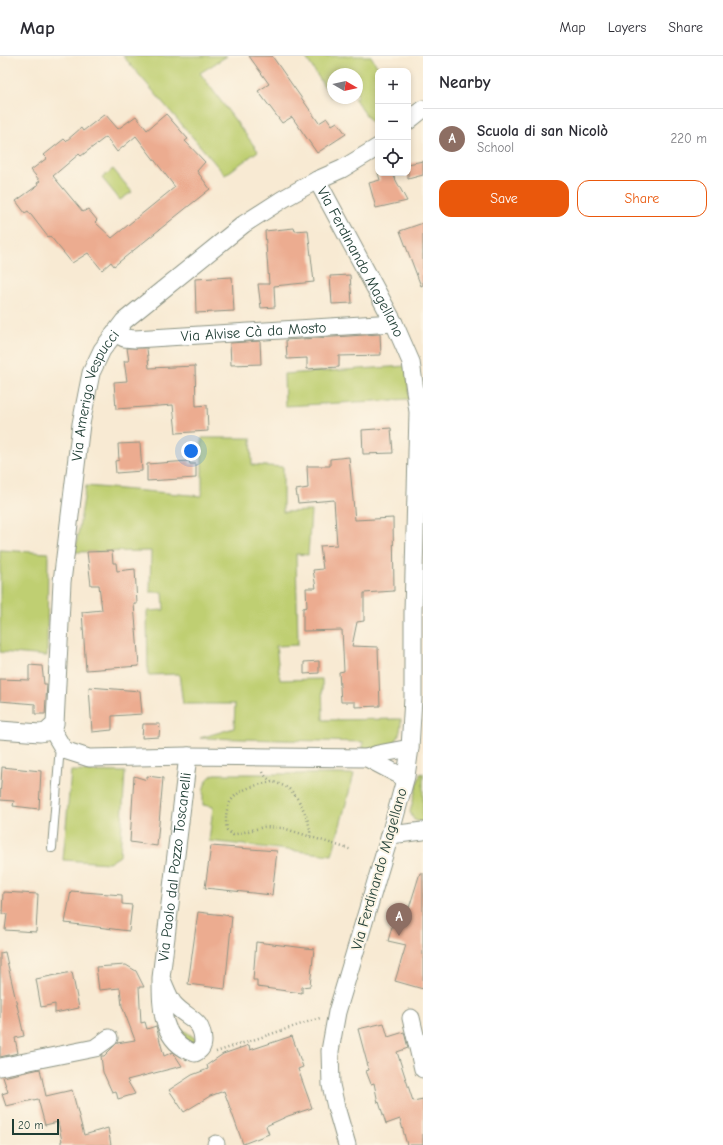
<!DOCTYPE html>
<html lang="en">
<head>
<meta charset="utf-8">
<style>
	:root { --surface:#fff; --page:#f7f7f7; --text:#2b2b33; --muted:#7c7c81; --line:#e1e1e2; --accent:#ea580c }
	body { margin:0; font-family:"Comic Neue",sans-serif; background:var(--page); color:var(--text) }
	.controls { position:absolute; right:12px; top:12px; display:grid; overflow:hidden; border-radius:8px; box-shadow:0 2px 6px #0003 }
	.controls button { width:36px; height:36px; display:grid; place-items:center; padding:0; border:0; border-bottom:1px solid var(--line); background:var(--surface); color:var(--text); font:20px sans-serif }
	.compass { position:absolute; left:327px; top:12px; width:36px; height:36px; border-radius:50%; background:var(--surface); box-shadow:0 2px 6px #0003; rotate:99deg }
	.scale { position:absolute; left:12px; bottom:10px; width:47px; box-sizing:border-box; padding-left:4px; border:2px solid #1f3d34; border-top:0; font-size:11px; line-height:14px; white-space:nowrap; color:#1f3d34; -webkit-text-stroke:3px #fcf5e5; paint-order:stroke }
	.you { position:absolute; left:191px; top:395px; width:14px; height:14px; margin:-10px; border:3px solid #fff; border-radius:50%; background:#1a73e8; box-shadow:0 0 0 6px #1a73e833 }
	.badge { display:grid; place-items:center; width:26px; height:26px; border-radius:50%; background:var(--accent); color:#fff; font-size:13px; font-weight:700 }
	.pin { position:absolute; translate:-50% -33px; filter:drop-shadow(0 1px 2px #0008) }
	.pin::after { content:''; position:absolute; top:21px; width:14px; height:12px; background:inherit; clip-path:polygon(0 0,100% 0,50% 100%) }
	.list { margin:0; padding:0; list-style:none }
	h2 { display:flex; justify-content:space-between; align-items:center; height:52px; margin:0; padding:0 16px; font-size:17px }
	h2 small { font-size:13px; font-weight:400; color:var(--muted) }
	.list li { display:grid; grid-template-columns:26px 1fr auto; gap:12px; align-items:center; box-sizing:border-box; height:60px; padding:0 16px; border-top:1px solid var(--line) }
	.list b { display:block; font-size:15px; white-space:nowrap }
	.list p { margin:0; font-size:13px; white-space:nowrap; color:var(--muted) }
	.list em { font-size:13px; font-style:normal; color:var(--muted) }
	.actions { display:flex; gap:8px; padding:12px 16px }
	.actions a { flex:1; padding:9px 0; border:1px solid var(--accent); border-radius:12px; text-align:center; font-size:14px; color:var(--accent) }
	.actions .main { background:var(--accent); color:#fff }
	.icon { flex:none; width:22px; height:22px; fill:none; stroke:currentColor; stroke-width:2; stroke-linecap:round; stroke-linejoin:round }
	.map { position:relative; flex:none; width:423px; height:1089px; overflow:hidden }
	header { display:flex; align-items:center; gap:24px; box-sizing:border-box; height:56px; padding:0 20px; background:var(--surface); border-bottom:1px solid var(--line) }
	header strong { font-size:19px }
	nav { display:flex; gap:22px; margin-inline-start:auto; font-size:14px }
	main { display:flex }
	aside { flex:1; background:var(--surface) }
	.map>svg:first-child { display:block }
	.green { fill:#bfcf72; stroke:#6f8653 }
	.building { fill:#ecac90; fill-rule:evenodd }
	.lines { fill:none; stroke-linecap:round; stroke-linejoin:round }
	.service-casing { stroke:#8c9484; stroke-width:10 }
	.minor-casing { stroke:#8c9484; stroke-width:19 }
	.path { stroke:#8c9484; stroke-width:2.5; stroke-dasharray:1 3; stroke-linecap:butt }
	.service { stroke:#fff; stroke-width:8 }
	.minor { stroke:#fff; stroke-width:17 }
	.labels { text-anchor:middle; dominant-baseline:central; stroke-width:4; stroke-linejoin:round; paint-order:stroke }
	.street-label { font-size:15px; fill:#1f3d34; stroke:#fcf5e5 }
</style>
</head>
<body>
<header>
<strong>Map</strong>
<nav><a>Map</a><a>Layers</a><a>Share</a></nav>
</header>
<main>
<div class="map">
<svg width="423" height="1089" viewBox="0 0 423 1089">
	<rect width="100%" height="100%" fill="#fcf5e5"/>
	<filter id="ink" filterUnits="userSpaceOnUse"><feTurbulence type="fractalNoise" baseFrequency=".025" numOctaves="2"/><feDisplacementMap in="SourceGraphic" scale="8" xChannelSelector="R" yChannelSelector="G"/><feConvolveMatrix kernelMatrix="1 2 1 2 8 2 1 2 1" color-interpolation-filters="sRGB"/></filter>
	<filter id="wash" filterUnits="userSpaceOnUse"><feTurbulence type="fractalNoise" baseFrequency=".012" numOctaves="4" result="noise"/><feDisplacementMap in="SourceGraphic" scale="16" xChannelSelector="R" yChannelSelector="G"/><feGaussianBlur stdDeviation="0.9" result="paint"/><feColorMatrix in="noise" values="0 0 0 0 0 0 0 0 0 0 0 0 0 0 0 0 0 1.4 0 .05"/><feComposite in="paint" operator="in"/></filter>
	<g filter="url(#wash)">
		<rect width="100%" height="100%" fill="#f8ead3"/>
		<!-- green -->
		<path class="green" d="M 123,0 L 227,0 L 200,17 L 258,95 L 225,119 Z
			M 305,0 L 371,0 L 380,15 L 378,15 L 378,76 L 354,42 L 357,42 L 357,18 L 333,18 L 333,40 L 331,41 Z
			M 113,113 L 132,136 L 120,144 L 102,122 Z
			M 406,310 L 410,343 L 285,350 L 284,318 Z
			M 202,382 L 251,382 L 252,409 L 283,411 L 283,456 L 311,455 L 308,499 L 296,498 L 298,589 L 276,590 L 280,624 L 322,623 L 323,664 L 401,663 C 401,692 388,693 363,693 L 363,686 L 200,682 L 234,672 L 235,648 L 183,648 L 179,618 L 148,619 L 147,555 L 164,554 L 163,536 L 150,536 L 151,495 L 75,496 L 86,430 L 202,440 Z
			M 0,494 L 48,497 L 47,600 L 0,596 Z
			M 71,715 L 125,716 L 120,800 L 109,807 L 63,804 Z
			M 423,717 L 423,767 L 414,764 L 410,756 L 420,718 Z
			M 215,718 L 354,718 L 332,799 L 209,785 L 213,751 L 203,749 C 203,738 202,723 215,718 Z
			M 178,970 L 196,983 L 195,987 L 189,988 Z"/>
		<g id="blocks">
			<!-- building -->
			<path class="building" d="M 249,0 L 272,0 L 319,67 L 327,62 L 332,69 L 337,66 L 346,78 L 317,97 L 292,61 L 282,67 L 258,35 L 269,28 Z
				M 105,58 L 118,73 L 136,60 L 147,74 L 166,58 L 188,83 L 185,85 L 205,106 L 197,115 L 210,133 L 114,210 L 111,206 L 102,214 L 88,197 L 72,207 L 50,180 L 48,181 L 28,155 L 25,157 L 16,145 L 38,129 L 37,127 L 40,125 L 31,114 L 47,102 L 44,99 L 64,83 L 66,85 L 81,72 L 83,75 ZM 136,80 L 175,131 L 112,182 L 95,166 L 97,164 L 88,153 L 83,156 L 53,120 L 79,98 L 81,100 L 106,81 L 117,96 Z
				M 423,105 L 423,119 L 408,123 L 408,108 Z
				M 378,117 L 392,117 L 407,145 L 376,152 L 369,127 L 380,124 Z
				M 423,167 L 423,229 L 421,230 L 400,175 Z
				M 294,172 L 295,175 L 308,174 L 314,226 L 274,230 L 275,251 L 261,252 L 258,228 L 269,228 L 265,175 Z
				M 350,219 L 352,247 L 332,248 L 330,220 Z
				M 232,221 L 234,255 L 196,257 L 195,223 Z
				M 380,278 L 381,299 L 339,300 L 339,311 L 307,313 L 307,302 L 287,303 L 286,284 Z
				M 260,285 L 261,308 L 231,309 L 230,287 Z
				M 127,292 L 147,292 L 149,312 L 195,310 L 196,350 L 207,349 L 208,375 L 176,377 L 173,349 L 116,353 L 114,326 L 127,325 L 124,305 L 129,305 Z
				M 391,372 L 393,397 L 363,398 L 362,374 Z
				M 140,387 L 142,415 L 116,417 L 115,405 L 119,404 L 118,388 Z
				M 349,401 L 355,464 L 393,462 L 394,535 L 364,537 L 364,565 L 357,566 L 352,590 L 378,591 L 380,650 L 355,651 L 355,646 L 341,646 L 339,616 L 344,615 L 342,574 L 303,575 L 303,552 L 307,551 L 306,532 L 316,532 L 313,514 L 323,513 L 320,490 L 337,489 L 334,444 L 298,447 L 296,434 L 308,432 L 307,410 L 330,410 L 330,403 Z
				M 189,405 L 190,408 L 196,408 L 196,422 L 147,425 L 147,408 Z
				M 112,495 L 113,507 L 116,507 L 117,515 L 135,513 L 137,548 L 134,548 L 139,610 L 86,614 L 82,556 L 102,554 L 99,529 L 91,529 L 87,496 Z
				M 319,605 L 319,617 L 304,618 L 304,606 Z
				M 29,609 L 42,610 L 44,628 L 47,628 L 45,658 L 35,658 L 35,648 L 0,645 L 0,623 L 29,624 Z
				M 89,631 L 140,635 L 142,658 L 112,660 L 112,674 L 92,676 Z
				M 143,668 L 160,668 L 159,681 L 142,682 Z
				M 2,711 L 41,715 L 39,753 L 13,750 L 14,745 L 0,744 Z
				M 134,720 L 147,724 L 147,720 L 163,722 L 157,790 L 130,786 Z
				M 211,790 L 277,795 L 272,839 L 205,832 Z
				M 420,817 L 423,817 L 423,933 L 395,925 L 406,889 L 388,885 L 398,849 L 409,852 Z
				M 71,835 L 122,839 L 122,848 L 132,849 L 129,875 L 65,867 Z
				M 3,836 L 38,838 L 36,876 L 5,874 L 7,858 L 2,858 Z
				M 198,856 L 232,860 L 225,933 L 188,928 Z
				M 256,886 L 314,893 L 310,930 L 302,931 L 302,937 L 257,931 L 257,924 L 253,924 Z
				M 5,896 L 24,980 L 15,982 L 18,997 L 0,1001 L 0,897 Z
				M 126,909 L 136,915 L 144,931 L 139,931 L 141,967 L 145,966 L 147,973 L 156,970 L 164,1000 L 173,996 L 182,1010 L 127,1024 L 135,1038 L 118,1043 L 116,1035 L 112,1036 L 103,1016 L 101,1000 L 104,1000 L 117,987 L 135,984 L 122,950 L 120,932 L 99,934 L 96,911 Z
				M 72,916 L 79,952 L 55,957 L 55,948 L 41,951 L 36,923 Z
				M 384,967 L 388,981 L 404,976 L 408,992 L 397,996 L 413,1045 L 423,1043 L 423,1089 L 407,1089 L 400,1063 L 386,1068 L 379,1046 L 378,1047 L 374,1027 L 371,1028 L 366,1015 L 369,1014 L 358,973 Z
				M 292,980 L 303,1011 L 298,1013 L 312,1052 L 288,1060 L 266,1070 L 269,1078 L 243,1088 L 224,1035 L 210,1040 L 184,1056 L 169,1034 L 192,1019 L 208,1013 L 207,1009 L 223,998 L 249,989 L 250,994 Z
				M 40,1013 L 46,1040 L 72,1034 L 84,1079 L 108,1072 L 111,1089 L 61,1089 L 61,1085 L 62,1085 L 58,1066 L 45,1069 L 38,1043 L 6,1050 L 2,1038 L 8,1036 L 3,1021 Z"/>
		</g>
	</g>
	<g filter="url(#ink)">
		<use href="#blocks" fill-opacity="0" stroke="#8c9484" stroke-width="1"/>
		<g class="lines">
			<!-- service casing -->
			<g class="service-casing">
				<path id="service" d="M 52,792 L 60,690"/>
			</g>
			<!-- minor casing -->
			<g class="minor-casing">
				<g id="minor">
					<path d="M 408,65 L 423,53"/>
					<path id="s1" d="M 317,124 L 394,267 L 411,306 L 418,356 L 413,556 L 413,642 L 410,692 L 406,720 L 390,779 L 337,956 L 330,995 L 331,1029 L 336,1051 L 347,1089"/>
					<path id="s2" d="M 114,277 L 124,282 L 135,283 L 394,267"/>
					<path d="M 51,672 L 64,694 L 89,702 L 188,700 L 367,702 L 405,722"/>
					<path id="s3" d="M 0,674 L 40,677 L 46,676 L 55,668 L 62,526 L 81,368 L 91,317 L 102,294 L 124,265 L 244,168 L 283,143 L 317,124 L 342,113 L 378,91"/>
					<path d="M 367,702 L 378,698 L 410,692"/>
					<path d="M 390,779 L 423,775"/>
					<path id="s4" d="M 161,922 C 165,930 168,940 173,947 C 186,963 202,961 203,985 C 203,991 201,994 195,997 C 161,987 161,951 161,922 L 188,700"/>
					<path d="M 411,962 L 423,1013"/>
					<path d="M 0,1011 L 95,992 L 109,982"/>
					<path d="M 216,1088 L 216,1089"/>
				</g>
			</g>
			<!-- path -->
			<path class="path" d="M 263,716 C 268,727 277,726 286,731 C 298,737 312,768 310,780
				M 272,726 C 243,731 221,739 227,774 L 233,779 L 264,771 L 283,772 L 352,794
				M 216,996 L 320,962"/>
			<!-- service -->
			<use href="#service" class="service"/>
			<!-- minor -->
			<use href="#minor" class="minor"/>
		</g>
	</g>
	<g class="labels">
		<!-- street labels -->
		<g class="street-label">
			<text stroke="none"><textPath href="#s1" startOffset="93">Via Ferdinando Magellano</textPath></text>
			<text stroke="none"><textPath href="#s2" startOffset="141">Via Alvise Cà da Mosto</textPath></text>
			<text stroke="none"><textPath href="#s3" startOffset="391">Via Amerigo Vespucci</textPath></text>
			<text stroke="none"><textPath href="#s4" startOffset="295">Via Paolo dal Pozzo Toscanelli</textPath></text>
			<text transform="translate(379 813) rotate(-74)">Via Ferdinando Magellano</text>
		</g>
	</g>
</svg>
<div class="controls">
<button>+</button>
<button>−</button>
<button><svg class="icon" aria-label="locate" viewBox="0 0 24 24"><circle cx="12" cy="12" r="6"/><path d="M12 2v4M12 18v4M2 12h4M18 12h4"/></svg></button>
</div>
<svg class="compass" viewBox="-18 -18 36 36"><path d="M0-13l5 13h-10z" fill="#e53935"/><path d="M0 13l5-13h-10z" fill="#7c7c81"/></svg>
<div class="scale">20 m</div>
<div class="you"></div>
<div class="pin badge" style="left:399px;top:880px;background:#8d6e63">A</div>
</div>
<aside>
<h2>Nearby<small></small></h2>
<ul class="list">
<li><span class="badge" style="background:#8d6e63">A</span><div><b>Scuola di san Nicolò</b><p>School</p></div><em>220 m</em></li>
</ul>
<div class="actions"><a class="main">Save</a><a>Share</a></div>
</aside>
</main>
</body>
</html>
